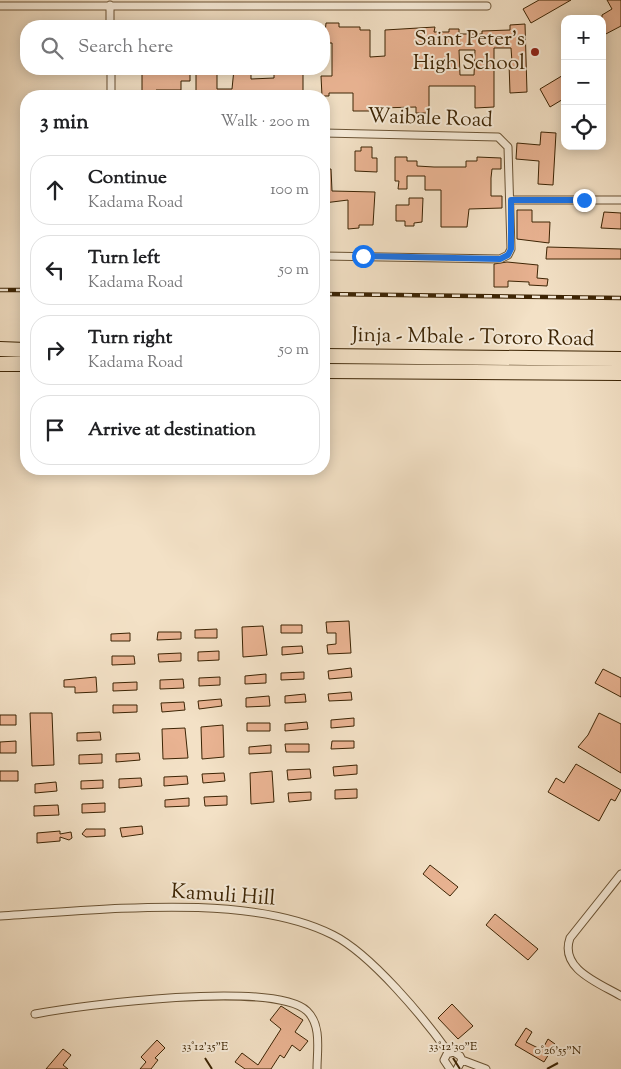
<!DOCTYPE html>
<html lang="en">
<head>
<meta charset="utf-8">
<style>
	:root { --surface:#fff; --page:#f6f6f6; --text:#202124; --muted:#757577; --line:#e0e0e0 }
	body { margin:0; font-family:"Sorts Mill Goudy",serif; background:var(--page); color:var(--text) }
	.controls { position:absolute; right:15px; top:15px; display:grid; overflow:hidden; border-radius:10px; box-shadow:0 2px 12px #0003 }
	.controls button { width:45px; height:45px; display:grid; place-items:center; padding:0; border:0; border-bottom:1px solid var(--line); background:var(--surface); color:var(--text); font:25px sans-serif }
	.stop { position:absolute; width:15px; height:15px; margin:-11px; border:4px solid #1a73e8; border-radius:50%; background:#fff }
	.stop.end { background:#1a73e8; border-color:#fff; box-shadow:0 1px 5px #0008 }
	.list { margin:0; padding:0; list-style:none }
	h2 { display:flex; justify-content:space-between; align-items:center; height:65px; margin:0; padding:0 20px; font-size:21px }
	h2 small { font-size:16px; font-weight:400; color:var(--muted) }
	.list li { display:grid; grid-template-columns:32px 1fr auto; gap:15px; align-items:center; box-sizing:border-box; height:70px; margin:0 10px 10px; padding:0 10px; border:1px solid var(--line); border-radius:20px }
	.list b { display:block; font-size:19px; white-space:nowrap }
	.list p { margin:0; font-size:16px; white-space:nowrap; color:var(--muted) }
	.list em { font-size:16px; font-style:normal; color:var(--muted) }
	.icon { flex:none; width:28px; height:28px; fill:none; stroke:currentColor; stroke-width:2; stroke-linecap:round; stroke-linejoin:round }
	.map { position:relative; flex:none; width:621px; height:1069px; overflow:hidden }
	.search { position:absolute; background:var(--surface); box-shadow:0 2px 12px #0003; left:20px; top:20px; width:310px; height:55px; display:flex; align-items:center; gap:12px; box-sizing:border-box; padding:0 18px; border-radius:20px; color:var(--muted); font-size:19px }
	.panel { position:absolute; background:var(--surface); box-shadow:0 2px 12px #0003; left:20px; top:90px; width:310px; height:385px; border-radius:20px }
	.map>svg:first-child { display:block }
	.building { fill:#e9b392; stroke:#3c2404; fill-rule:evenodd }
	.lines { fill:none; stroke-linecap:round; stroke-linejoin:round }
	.street-casing { stroke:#6a5334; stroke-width:9 }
	.highway-casing { stroke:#3c2404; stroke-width:16 }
	.street { stroke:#f7ecda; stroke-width:7 }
	.highway { stroke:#f3e1c6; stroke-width:14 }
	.rail-casing { stroke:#3c2404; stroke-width:4.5 }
	.rail { stroke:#f7ecda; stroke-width:2.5; stroke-dasharray:8; stroke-linecap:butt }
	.route { stroke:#1a73e8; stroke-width:6 }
	.ticks { fill:none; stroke:#3c2404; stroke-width:2 }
	.poi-dot { fill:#8f2418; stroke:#f7ecda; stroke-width:2 }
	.labels { text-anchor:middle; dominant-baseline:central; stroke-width:4; stroke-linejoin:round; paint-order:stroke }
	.poi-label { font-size:21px; fill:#3c2404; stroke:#f7ecda; text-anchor:end }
	.street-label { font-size:21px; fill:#3c2404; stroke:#f7ecda }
	.ticks-label { font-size:12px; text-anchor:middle; fill:#3c2404; stroke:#f7ecda; stroke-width:4; stroke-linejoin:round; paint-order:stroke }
</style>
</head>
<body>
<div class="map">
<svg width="621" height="1069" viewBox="0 0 621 1069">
	<rect width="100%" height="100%" fill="#f3e1c6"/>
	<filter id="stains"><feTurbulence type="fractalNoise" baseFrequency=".004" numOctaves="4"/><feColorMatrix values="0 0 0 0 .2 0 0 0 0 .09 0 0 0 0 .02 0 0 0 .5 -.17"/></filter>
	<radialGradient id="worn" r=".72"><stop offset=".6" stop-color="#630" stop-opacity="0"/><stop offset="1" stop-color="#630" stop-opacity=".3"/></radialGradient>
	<!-- building -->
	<path class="building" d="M 539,0 L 571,0 L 531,23 L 523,9 Z
		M 607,0 L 621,0 L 621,26 L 602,36 L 602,15 L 612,9 Z
		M 326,23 L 339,23 L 339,27 L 360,27 L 360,30 L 370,30 L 370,57 L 385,56 L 385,30 L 435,27 L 434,32 L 449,32 L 449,29 L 459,29 L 459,34 L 482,34 L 482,31 L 510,30 L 510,25 L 525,24 L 527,92 L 510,93 L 509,63 L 512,62 L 511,48 L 494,48 L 494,107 L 475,108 L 475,86 L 429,86 L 429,113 L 416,113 L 416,107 L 379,108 L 379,111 L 353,111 L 353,93 L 329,93 L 329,96 L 322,96 L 321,76 L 332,76 L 332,43 L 324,43 ZM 459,50 L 475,50 L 474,75 L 460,75 Z
		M 234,69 L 251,69 L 251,79 L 274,78 L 274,70 L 303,71 L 303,96 L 196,96 L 196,74 L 217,74 L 217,89 L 232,89 Z
		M 167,70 L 190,70 L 190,81 L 181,81 L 181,90 L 156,90 L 156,96 L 142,96 L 142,74 L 167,74 Z
		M 565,74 L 565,98 L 550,107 L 540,89 Z
		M 541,132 L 556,133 L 553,185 L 538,184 L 539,161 L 516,159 L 517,143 L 540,145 Z
		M 361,147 L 372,147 L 372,158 L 377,158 L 377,172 L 355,171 L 355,151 L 361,151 Z
		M 395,157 L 407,157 L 407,161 L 417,161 L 417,166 L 434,167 L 466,167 L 466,161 L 477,161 L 477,157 L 501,158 L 501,169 L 492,169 L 491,178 L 491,196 L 502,196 L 502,208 L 469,209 L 467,227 L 441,227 L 441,190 L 425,190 L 425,176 L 407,176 L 407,189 L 398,189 L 399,181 L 395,181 Z
		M 324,169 L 331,169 L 332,191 L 375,192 L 373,225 L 359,225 L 359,228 L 348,229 L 348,200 L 324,203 Z
		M 409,198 L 423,198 L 422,222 L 414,223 L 414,226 L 405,226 L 405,221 L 396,221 L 396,205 L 409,205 Z
		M 517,210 L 532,210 L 532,222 L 550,222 L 549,243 L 517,239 Z
		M 604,212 L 621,213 L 621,229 L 601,228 Z
		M 547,247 L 621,249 L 621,259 L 546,259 Z
		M 507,262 L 538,265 L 537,278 L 548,279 L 547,286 L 529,285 L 529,282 L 508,281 L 508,287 L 494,287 L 494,264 Z
		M 349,621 L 351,653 L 328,654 L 327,645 L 336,644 L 336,633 L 327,633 L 326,622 Z
		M 281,625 L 302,625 L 302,633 L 281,633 Z
		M 263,626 L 267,655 L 243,657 L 242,627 Z
		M 217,629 L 217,638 L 195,638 L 195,630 Z
		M 158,632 L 181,632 L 181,639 L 157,640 Z
		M 130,633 L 130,641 L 111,641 L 111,634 Z
		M 302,646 L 303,653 L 282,655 L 282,647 Z
		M 219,651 L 219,660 L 198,661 L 198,652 Z
		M 181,653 L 181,661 L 159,662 L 158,654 Z
		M 112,656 L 134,656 L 135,664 L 112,665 Z
		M 351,668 L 352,677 L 329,679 L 328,671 Z
		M 603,669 L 621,678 L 621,697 L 595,683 Z
		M 304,672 L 304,679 L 281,680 L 281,673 Z
		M 266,674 L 266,683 L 245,684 L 245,676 Z
		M 96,677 L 97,692 L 75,693 L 75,687 L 64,687 L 64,680 Z
		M 220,677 L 220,685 L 199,686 L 199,678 Z
		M 183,679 L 184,688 L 160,689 L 160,680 Z
		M 137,682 L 137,690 L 113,691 L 113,683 Z
		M 351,692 L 352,700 L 329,701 L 328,694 Z
		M 305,694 L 306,702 L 285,703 L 285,696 Z
		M 269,696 L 270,706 L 246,707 L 246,698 Z
		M 221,699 L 222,706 L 199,709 L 198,701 Z
		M 184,702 L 185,710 L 162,712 L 161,703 Z
		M 113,705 L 137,705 L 137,712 L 113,713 Z
		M 30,713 L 52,713 L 54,765 L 32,766 Z
		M 599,713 L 621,724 L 621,773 L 578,747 L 588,735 Z
		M 0,715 L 16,715 L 16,725 L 0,725 Z
		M 354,718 L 354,726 L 331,728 L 331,720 Z
		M 307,722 L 308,729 L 285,731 L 285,724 Z
		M 247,723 L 270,723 L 270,731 L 247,731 Z
		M 223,725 L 224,757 L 202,759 L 201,727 Z
		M 185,728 L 188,758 L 163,759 L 162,729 Z
		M 100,732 L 101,740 L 77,741 L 77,733 Z
		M 16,741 L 16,753 L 0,753 L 0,742 Z
		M 332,741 L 354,741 L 354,748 L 331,749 Z
		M 285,744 L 309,744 L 309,752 L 286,752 Z
		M 271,745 L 271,753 L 249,754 L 249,747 Z
		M 139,753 L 140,760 L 116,762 L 116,754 Z
		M 102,754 L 102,763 L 79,764 L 79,755 Z
		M 576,764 L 621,790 L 615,801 L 611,799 L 599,821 L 548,792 L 556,778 L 564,783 Z
		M 357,765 L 357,774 L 334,776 L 333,767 Z
		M 310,769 L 311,778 L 288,780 L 287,770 Z
		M 0,771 L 18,771 L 18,781 L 0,781 Z
		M 272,771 L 274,802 L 251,804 L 250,773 Z
		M 224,773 L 225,781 L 203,783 L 202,774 Z
		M 187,776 L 188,784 L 164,786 L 164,777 Z
		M 141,778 L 142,786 L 119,788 L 119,779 Z
		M 103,780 L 103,788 L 81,789 L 81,781 Z
		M 56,782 L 57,791 L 35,793 L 35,784 Z
		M 357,789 L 357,798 L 335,799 L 335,790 Z
		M 311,792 L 311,800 L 289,802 L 288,793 Z
		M 227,796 L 227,805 L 205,806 L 204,797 Z
		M 189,798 L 189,806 L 165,807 L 165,800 Z
		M 105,803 L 105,812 L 82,813 L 82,804 Z
		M 58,805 L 59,815 L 34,816 L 34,806 Z
		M 142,826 L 143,834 L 122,837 L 120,828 Z
		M 105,829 L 105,836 L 86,837 L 82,834 L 86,829 Z
		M 60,831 L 60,834 L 71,832 L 72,838 L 69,840 L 60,837 L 60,841 L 37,843 L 37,833 Z
		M 430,865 L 458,887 L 450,896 L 423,874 Z
		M 495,914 L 538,949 L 528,960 L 486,925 Z
		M 452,1004 L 473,1026 L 458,1039 L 438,1018 Z
		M 281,1006 L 303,1020 L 295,1032 L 308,1041 L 300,1051 L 292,1045 L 284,1058 L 280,1055 L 271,1069 L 245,1069 L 235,1062 L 242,1053 L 258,1065 L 281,1029 L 270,1020 Z
		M 526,1028 L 532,1032 L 526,1042 L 542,1050 L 548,1039 L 555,1044 L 544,1062 L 515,1045 Z
		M 157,1040 L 165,1048 L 155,1058 L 158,1060 L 151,1069 L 140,1069 L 146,1062 L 141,1057 Z
		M 63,1049 L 71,1055 L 63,1065 L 68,1069 L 46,1069 Z"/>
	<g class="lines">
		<!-- street casing -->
		<g class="street-casing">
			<path id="street" d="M 110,5 L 110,26
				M 0,6 L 487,6
				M 111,69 L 111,96
				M 324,133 L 498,137 L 508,147 L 511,249 L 508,255 L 500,259 L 324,256
				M 511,200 L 621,200
				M 621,874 L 570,938 C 559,969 599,983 621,996
				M 0,916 C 95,911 247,891 333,935 C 371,954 424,1018 449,1053
				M 35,1014 C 82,1005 273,980 307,1011 C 322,1025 317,1051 317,1069
				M 462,1060 L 486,1069
				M 450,1069 L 444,1060 L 447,1054 L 454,1052 L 460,1056 L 462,1060 L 457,1069"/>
		</g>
		<!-- highway casing -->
		<g class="highway-casing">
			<path id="highway" d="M 0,349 L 26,350
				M 324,356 L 621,359
				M 0,364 L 26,364
				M 324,371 L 621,373"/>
		</g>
		<!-- street -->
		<use href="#street" class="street"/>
		<!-- highway -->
		<use href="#highway" class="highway"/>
		<!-- rail casing -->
		<g class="rail-casing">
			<path id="rail" d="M 0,290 L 26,290
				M 324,294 L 621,298"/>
		</g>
		<!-- rail -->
		<use href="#rail" class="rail"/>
	</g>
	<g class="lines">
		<!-- route -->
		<path class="route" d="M 363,256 L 500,259 L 508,255 L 511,249 L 511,200 L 584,200"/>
	</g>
	<!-- ticks -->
	<path class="ticks" d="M 205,1058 L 212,1069M 453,1058 L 460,1069M 547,1069 L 558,1063"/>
	<!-- markers -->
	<circle class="poi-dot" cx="535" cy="52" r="5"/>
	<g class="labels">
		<!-- poi labels -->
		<g class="poi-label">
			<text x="525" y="40">Saint Peter's<tspan x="525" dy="24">High School</tspan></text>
		</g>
		<!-- street labels -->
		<g class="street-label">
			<text transform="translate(430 119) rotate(2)">Waibale Road</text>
			<text transform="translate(473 338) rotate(1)">Jinja - Mbale - Tororo Road</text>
			<text transform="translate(223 896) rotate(4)">Kamuli Hill</text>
		</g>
	</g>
	<g class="ticks-label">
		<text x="205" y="1050">33°12'35"E</text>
		<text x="453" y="1050">33°12'30"E</text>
		<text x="558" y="1054">0°26'55"N</text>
	</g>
	<rect width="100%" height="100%" filter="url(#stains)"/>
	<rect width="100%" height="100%" fill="url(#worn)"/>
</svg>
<div class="controls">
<button>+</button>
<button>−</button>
<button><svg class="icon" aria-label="locate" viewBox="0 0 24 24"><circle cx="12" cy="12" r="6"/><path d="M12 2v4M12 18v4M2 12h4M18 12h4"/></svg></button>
</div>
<div class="stop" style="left:363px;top:256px"></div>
<div class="stop end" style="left:584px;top:200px"></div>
<div class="search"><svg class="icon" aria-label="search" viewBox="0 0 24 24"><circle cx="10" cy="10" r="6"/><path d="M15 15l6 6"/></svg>Search here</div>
<section class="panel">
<h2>3 min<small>Walk · 200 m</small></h2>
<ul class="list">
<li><svg class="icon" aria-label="ahead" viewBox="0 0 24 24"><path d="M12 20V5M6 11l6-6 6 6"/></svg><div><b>Continue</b><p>Kadama Road</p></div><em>100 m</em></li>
<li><svg class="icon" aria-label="left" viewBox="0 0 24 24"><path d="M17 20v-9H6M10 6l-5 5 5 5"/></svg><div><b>Turn left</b><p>Kadama Road</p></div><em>50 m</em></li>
<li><svg class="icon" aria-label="right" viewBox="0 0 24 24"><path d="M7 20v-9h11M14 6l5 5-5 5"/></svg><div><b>Turn right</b><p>Kadama Road</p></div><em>50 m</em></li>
<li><svg class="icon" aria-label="arrive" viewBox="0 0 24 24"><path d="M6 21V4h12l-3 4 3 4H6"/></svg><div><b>Arrive at destination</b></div></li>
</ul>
</section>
</div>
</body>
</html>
